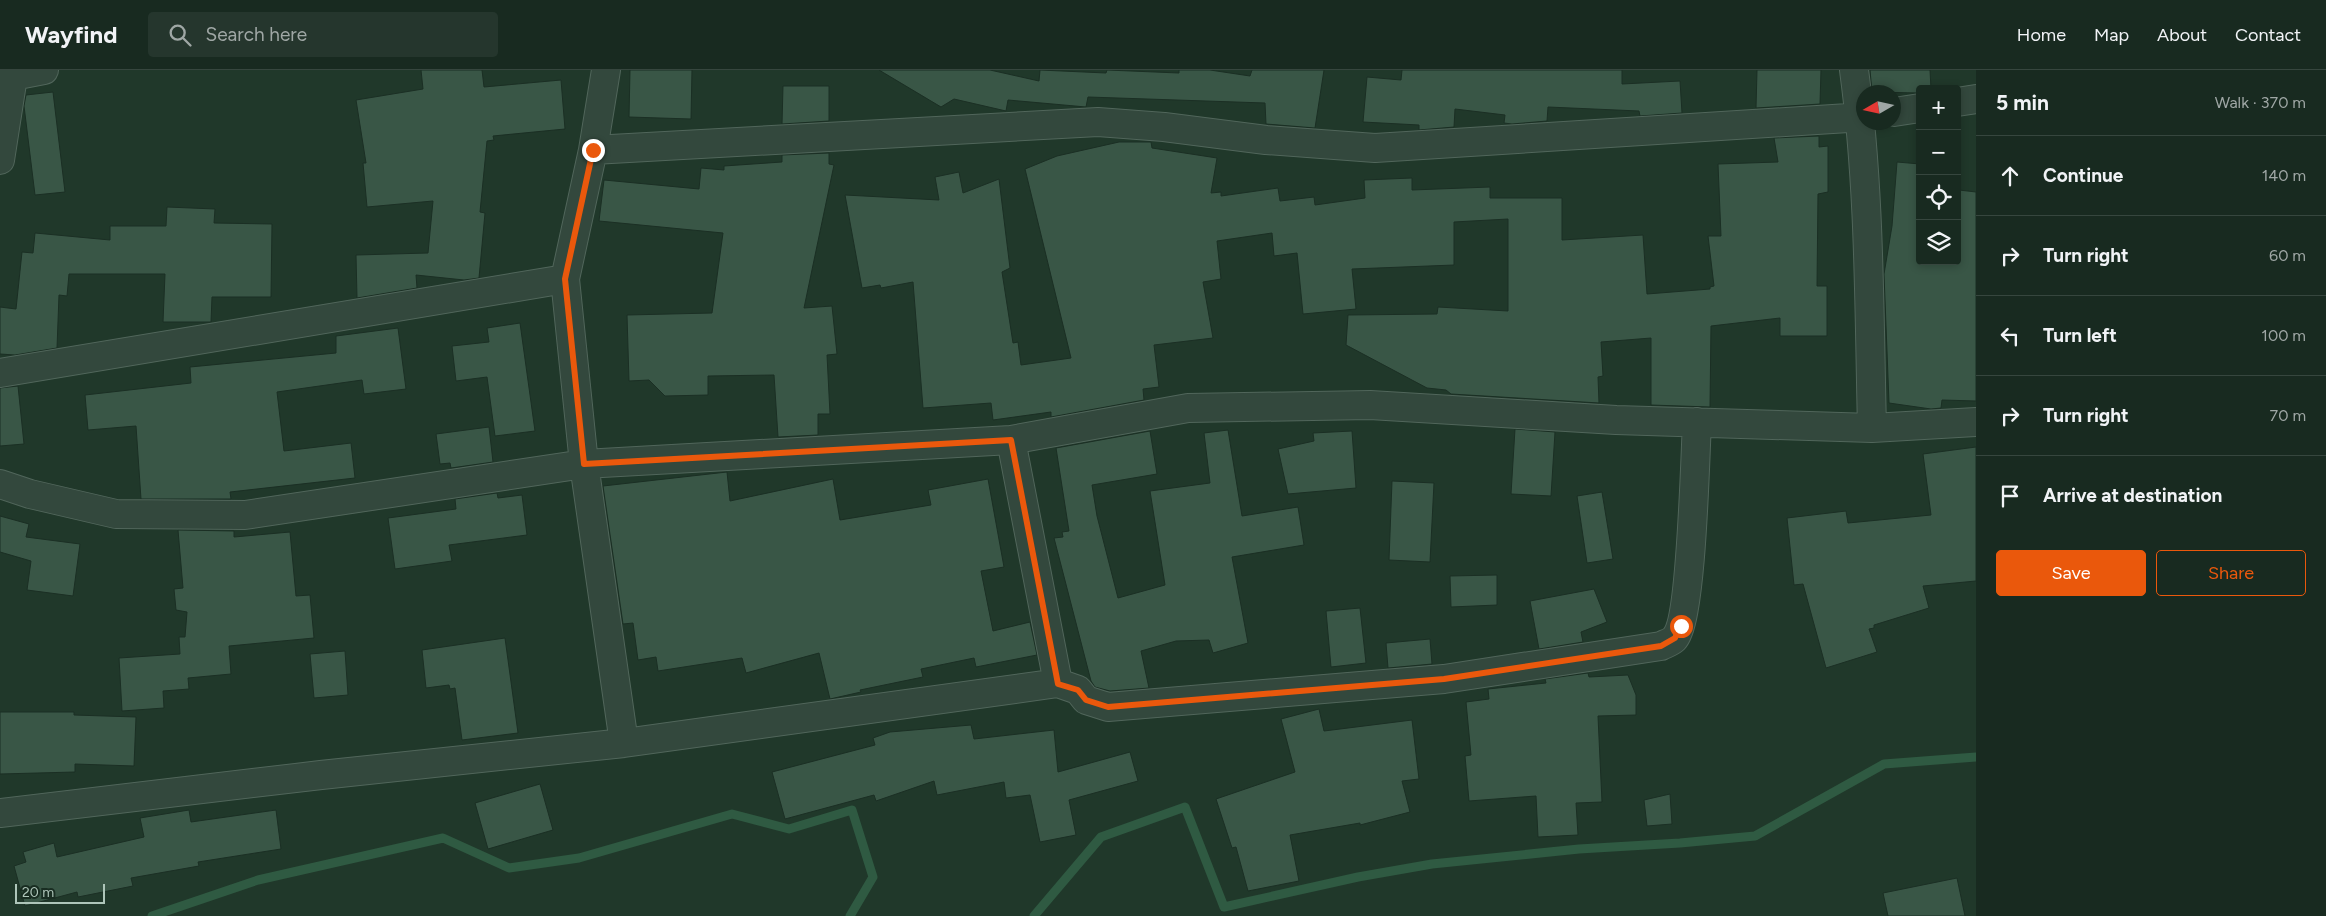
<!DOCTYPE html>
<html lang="en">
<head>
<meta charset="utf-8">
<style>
	:root { --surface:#182a20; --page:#25362d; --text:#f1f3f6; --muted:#9fa7a5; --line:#36463e; --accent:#ea580c }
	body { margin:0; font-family:Figtree,sans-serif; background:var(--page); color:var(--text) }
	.controls { position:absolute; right:15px; top:15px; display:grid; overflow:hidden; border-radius:5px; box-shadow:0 2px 8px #0003 }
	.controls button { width:45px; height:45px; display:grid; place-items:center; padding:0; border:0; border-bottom:1px solid var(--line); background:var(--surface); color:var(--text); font:25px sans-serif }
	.compass { position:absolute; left:1856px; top:15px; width:45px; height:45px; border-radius:50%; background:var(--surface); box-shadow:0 2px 8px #0003; rotate:261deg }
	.scale { position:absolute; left:15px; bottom:12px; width:90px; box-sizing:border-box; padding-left:5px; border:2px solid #aec5b9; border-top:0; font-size:14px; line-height:18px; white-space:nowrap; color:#aec5b9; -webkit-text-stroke:4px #192d22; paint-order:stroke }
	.stop { position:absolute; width:15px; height:15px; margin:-11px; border:4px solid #ea580c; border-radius:50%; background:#fff }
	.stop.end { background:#ea580c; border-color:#fff; box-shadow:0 1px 5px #0008 }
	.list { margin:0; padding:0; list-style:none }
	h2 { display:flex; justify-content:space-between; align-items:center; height:65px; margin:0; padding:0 20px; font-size:21px }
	h2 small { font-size:16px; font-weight:400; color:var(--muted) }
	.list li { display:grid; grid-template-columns:32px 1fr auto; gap:15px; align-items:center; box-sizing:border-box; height:80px; padding:0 20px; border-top:1px solid var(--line) }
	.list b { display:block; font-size:19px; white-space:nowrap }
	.list em { font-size:16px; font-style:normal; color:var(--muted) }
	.actions { display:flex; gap:10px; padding:15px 20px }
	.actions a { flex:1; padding:11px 0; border:1px solid var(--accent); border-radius:5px; text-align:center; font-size:18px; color:var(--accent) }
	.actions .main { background:var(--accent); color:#fff }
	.icon { flex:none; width:28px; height:28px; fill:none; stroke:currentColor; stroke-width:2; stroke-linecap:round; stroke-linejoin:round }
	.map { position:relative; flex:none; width:1976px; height:846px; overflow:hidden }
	header { display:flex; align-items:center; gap:30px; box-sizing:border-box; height:70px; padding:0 25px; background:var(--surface); border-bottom:1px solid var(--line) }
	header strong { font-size:24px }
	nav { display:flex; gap:28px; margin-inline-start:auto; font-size:18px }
	.search { width:350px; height:45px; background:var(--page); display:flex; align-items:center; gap:12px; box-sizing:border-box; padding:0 18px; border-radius:5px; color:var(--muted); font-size:19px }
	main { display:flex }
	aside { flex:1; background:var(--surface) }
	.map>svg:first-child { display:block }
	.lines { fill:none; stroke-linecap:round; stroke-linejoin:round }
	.stream { stroke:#2f5a42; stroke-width:9 }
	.building { fill:#395646; stroke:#1b2f24 }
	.minor-casing { stroke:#51665b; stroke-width:30 }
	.minor { stroke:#33483d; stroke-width:28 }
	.route { stroke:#ea580c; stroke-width:6 }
</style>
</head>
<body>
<header>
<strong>Wayfind</strong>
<div class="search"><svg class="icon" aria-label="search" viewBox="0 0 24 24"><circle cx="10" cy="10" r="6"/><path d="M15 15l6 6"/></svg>Search here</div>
<nav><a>Home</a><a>Map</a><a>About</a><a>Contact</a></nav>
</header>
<main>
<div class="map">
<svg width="1976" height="846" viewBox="0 0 1976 846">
	<rect width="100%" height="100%" fill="#20382a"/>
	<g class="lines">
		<!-- stream -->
		<path class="stream" d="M 152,846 L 258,810 L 443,768 L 509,798 L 579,788 L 732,744 L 789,759 L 852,740 L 873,807 L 850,846
			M 1034,846 L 1101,767 L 1185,737 L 1224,837 L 1358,807 L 1432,794 L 1579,779 L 1680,773 L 1755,766 L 1884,694 L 1976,687"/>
	</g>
	<!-- building -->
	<path class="building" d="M 421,0 L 482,0 L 484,17 L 561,10 L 565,59 L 493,66 L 494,70 L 487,71 L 480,142 L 485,143 L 479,208 L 464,210 L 416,205 L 417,218 L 357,228 L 356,185 L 428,183 L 433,131 L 367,137 L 363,93 L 366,93 L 356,30 L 423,19 Z
		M 630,0 L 692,0 L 691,49 L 629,47 Z
		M 879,0 L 990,0 L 1039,11 L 1040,0 L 1106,3 L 1107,0 L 1179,3 L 1179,0 L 1210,0 L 1250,6 L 1252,0 L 1324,0 L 1315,58 L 1266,54 L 1265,33 L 1088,27 L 1086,37 L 1008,30 L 1006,41 L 954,29 L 941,37 Z
		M 1402,0 L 1622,0 L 1622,14 L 1680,11 L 1682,43 L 1640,46 L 1639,41 L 1548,37 L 1547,51 L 1512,54 L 1504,53 L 1505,45 L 1455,39 L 1454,57 L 1419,60 L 1419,55 L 1363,52 L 1367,7 L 1401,10 Z
		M 1757,0 L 1821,0 L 1820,34 L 1756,38 Z
		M 1870,0 L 1930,0 L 1931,19 L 1920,19 L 1918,23 L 1872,22 Z
		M 783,16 L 829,16 L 829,51 L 782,54 Z
		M 53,22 L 65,122 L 35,125 L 24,36 L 26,25 Z
		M 1819,66 L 1819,77 L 1828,76 L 1828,122 L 1818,124 L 1817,216 L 1827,216 L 1827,266 L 1780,266 L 1780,248 L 1711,256 L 1710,337 L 1651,335 L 1651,268 L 1601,272 L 1603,306 L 1598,307 L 1599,333 L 1451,324 L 1446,320 L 1427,318 L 1346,275 L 1348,245 L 1437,244 L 1438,237 L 1508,241 L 1508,149 L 1454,152 L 1454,195 L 1352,199 L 1356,239 L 1303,244 L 1297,183 L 1274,186 L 1272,163 L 1217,171 L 1221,209 L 1203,212 L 1213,268 L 1154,275 L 1159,317 L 1143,319 L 1144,330 L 1051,347 L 1051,342 L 993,350 L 991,333 L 923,338 L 913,212 L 881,218 L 880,215 L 862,218 L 845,125 L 939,130 L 935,107 L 959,102 L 963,123 L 999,109 L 1010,198 L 1002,202 L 1013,273 L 1018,272 L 1021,295 L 1071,288 L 1025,99 L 1057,86 L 1119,72 L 1151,72 L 1152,78 L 1217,88 L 1211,123 L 1221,122 L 1221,126 L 1278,118 L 1280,131 L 1314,127 L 1315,135 L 1365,128 L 1364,110 L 1412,108 L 1412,120 L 1490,117 L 1490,128 L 1562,128 L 1562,170 L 1643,165 L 1647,224 L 1710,219 L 1710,217 L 1714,216 L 1708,166 L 1721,166 L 1718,94 L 1778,92 L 1774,68 Z
		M 829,83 L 829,94 L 834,95 L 804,238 L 832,236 L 837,284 L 827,285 L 830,344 L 818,344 L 818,365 L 778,367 L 774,305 L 708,306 L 708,325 L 665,326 L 649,310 L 629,311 L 627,245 L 712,243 L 723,163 L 599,151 L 604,110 L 699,119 L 701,98 L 724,100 L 724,96 L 782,92 L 782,85 Z
		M 1897,92 L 1920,94 L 1920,191 L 1957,191 L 1957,103 L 1959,120 L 1976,122 L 1976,331 L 1942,330 L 1941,338 L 1931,339 L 1889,333 L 1884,204 L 1892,156 Z
		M 167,137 L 215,139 L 214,153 L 272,154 L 271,227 L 212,227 L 211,252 L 163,252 L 165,204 L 69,204 L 67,226 L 59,225 L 57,278 L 15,285 L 0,284 L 0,237 L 16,239 L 22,182 L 33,183 L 35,163 L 110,170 L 110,156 L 166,156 Z
		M 520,253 L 535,361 L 495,366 L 487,307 L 456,311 L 452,276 L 489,272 L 487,258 Z
		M 398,258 L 406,319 L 364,324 L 362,310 L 277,322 L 284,381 L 351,373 L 355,408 L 230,422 L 231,429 L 141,429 L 136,356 L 88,360 L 85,325 L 191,313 L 190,297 L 336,283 L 336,266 Z
		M 18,316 L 24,374 L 0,376 L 0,318 Z
		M 489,357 L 493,392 L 451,398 L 450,393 L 440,394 L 436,364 Z
		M 1515,359 L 1555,362 L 1551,426 L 1511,424 Z
		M 1228,360 L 1242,446 L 1298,437 L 1304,475 L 1232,487 L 1248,573 L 1213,583 L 1209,570 L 1176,571 L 1141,581 L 1149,618 L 1110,621 L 1095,617 L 1091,611 L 1054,468 L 1063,467 L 1062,462 L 1069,461 L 1056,378 L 1150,361 L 1157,404 L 1092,415 L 1097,446 L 1118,528 L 1165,515 L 1150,421 L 1210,413 L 1204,363 Z
		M 1352,361 L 1356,418 L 1288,424 L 1278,379 L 1314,371 L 1313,363 Z
		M 1976,377 L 1976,511 L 1923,516 L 1929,538 L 1874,555 L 1874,558 L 1869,559 L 1877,582 L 1826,598 L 1803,514 L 1794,515 L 1787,448 L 1846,441 L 1848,453 L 1931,445 L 1923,384 Z
		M 727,402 L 730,431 L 833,409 L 840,450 L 931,435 L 928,420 L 988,409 L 1004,497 L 981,501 L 993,561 L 1030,552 L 1037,585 L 976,597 L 974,588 L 921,599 L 923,607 L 860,620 L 861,622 L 830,629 L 819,583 L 746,603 L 742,588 L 658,601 L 656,587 L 638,590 L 633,553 L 623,554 L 603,416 Z
		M 1392,411 L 1434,413 L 1430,492 L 1389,490 Z
		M 1602,422 L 1613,489 L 1587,493 L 1577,426 Z
		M 497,423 L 498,428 L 522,425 L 527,465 L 449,475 L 452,491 L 395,499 L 388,448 L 456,439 L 455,429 Z
		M 0,446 L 29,454 L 26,467 L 80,474 L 73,526 L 27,520 L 31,491 L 0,482 Z
		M 178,460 L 234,461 L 234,467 L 290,462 L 296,526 L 310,525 L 314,568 L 229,576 L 231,604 L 188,608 L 189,619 L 163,621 L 164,638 L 122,641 L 119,588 L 180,584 L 179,567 L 185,567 L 187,542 L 176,540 L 174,519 L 183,518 Z
		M 1497,505 L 1497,535 L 1451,537 L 1450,506 Z
		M 1594,519 L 1607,552 L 1581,562 L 1583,572 L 1539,579 L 1530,531 Z
		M 1360,538 L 1366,593 L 1331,597 L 1326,541 Z
		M 505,568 L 518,663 L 462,670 L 455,618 L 450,619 L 449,615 L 426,618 L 422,580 Z
		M 1430,569 L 1432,594 L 1388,598 L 1386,573 Z
		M 345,581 L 348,625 L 314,628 L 310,584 Z
		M 1588,603 L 1589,607 L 1628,605 L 1636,625 L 1636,645 L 1598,646 L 1602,732 L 1576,733 L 1578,765 L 1538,767 L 1536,726 L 1469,731 L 1465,686 L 1471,685 L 1466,632 L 1489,629 L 1488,619 L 1546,613 L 1545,609 Z
		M 1319,639 L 1324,661 L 1412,650 L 1419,709 L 1402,711 L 1410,742 L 1360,755 L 1360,753 L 1290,765 L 1299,811 L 1248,821 L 1236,777 L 1232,778 L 1216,729 L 1295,702 L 1281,649 Z
		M 0,642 L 74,642 L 74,645 L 136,647 L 134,696 L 75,694 L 75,702 L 0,704 Z
		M 971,655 L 974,669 L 1054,660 L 1058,702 L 1130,682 L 1138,711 L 1069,730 L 1076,765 L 1040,772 L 1030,725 L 1006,728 L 1004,712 L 937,725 L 934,711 L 876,731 L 874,725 L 785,749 L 772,702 L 875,675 L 873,668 L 890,662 Z
		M 540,714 L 553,760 L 488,779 L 475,733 Z
		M 1670,724 L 1672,754 L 1647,756 L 1644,730 Z
		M 189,740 L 191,752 L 276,740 L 281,779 L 198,792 L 199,796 L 131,808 L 133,816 L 78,827 L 77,822 L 25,836 L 14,796 L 26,792 L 23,782 L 54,773 L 57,787 L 144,767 L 140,748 Z
		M 1957,808 L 1965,846 L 1888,846 L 1883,823 Z"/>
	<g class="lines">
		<!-- minor casing -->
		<g class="minor-casing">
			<path id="minor" d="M 606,0 L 593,80 L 565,209 L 584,394 L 624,673
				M 1854,0 C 1870,118 1869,239 1872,358
				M 13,6 L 44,0
				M 1957,32 L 1976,29
				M 1894,42 L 1920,38
				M 593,80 L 1098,52 L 1164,57 L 1266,70 L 1375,78 L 1864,47
				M 0,90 L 14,0
				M 0,303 L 565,209
				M 1011,370 L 1058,613
				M 0,414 L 30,424 L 116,444 L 245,445 L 584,394 L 1011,370 L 1188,338 L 1370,335 L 1616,350 L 1872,358 L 1976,352
				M 0,743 L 321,705 L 624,673 L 1058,613 L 1078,620 L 1086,630 L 1108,637 L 1444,609 L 1661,576 C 1665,574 1671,572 1674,569 C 1692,551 1695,386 1697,352"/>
		</g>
		<!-- minor -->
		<use href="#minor" class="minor"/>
	</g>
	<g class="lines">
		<!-- route -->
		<path class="route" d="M 593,80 L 565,209 L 584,394 L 1011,370 L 1058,614 L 1078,620 L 1086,630 L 1108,637 L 1444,609 L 1661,576 L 1675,568 L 1681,556"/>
	</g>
</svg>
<div class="controls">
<button>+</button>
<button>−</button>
<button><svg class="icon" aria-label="locate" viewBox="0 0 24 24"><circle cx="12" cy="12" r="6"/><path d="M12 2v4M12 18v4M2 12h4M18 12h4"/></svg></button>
<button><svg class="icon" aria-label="layers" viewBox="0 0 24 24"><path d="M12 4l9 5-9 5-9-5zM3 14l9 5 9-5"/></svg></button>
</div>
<svg class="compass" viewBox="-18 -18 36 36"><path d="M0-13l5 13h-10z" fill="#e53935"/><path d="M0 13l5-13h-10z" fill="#9fa7a5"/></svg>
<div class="scale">20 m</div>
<div class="stop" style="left:1681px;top:556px"></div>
<div class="stop end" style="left:593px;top:80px"></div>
</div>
<aside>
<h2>5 min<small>Walk · 370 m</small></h2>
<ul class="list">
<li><svg class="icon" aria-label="ahead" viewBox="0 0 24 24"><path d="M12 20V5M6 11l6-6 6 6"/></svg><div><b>Continue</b></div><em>140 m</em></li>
<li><svg class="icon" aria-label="right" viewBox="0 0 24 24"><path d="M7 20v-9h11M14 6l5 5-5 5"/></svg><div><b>Turn right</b></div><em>60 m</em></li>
<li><svg class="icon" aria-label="left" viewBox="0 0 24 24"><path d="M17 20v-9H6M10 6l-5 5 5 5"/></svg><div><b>Turn left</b></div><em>100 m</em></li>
<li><svg class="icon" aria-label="right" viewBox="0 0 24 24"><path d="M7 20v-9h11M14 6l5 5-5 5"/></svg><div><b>Turn right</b></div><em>70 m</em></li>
<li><svg class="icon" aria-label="arrive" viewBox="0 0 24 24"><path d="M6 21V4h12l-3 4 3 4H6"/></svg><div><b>Arrive at destination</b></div></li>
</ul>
<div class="actions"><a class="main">Save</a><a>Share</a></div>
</aside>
</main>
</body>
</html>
